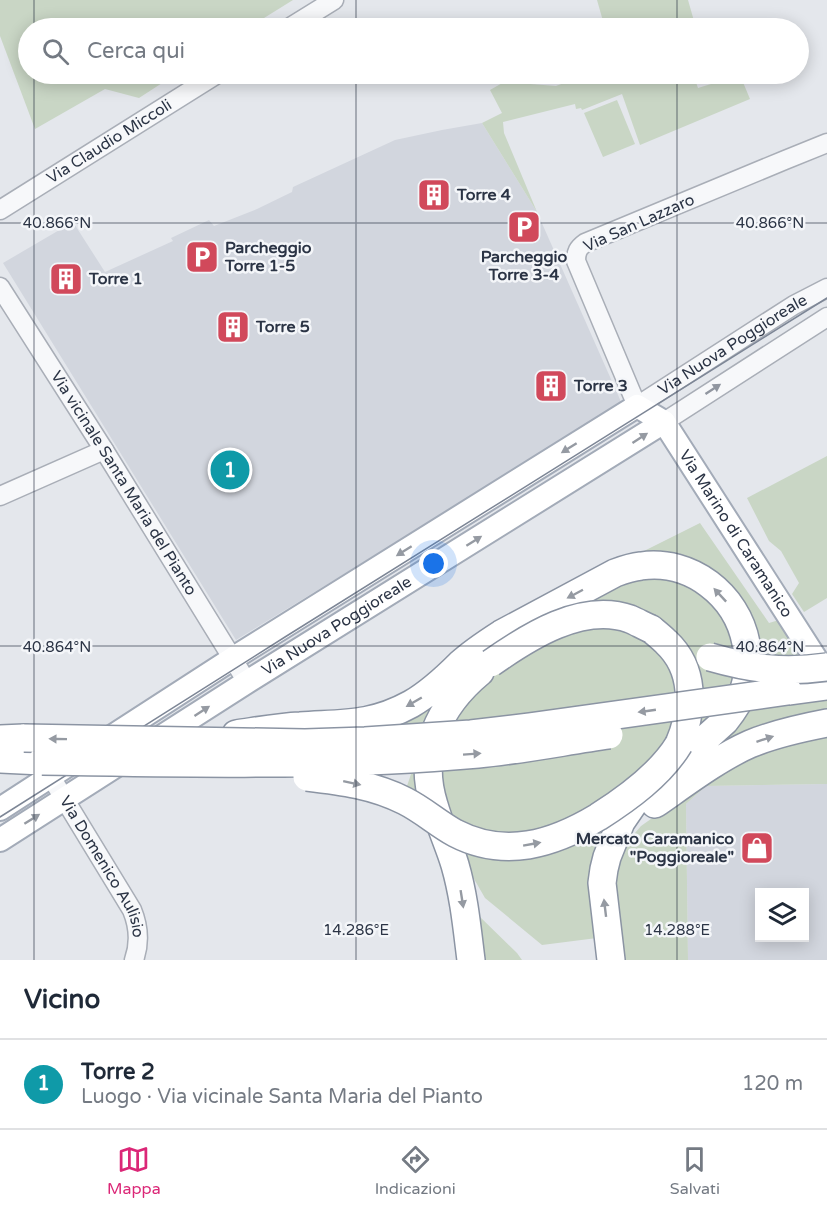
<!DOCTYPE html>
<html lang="it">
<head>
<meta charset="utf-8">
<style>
	:root { --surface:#fff; --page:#f6f6f7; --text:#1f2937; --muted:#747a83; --line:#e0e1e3; --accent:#db2777 }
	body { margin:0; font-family:"Varela Round",sans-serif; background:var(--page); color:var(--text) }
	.controls { position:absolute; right:18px; bottom:18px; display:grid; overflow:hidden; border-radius:0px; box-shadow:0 3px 15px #0003 }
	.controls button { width:54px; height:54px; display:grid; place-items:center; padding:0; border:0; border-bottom:2px solid var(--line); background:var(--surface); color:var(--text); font:30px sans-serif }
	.you { position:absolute; left:434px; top:564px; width:21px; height:21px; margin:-15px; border:4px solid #fff; border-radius:50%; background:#1a73e8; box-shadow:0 0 0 9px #1a73e833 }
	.badge { display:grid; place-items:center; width:39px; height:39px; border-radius:50%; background:var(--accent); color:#fff; font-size:20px; font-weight:700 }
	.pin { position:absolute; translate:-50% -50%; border:3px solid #fff; box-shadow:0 2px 6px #0006 }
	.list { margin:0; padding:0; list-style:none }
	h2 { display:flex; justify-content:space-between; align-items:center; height:78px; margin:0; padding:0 24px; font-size:26px }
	h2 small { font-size:20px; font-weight:400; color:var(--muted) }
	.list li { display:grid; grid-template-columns:39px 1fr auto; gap:18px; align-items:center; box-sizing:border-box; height:90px; padding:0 24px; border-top:2px solid var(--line) }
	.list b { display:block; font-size:22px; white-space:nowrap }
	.list p { margin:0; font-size:20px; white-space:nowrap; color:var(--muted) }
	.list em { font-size:20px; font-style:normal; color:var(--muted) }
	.icon { flex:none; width:33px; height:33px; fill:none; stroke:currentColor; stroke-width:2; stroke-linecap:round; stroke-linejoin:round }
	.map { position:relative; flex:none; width:827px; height:960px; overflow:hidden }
	.search { position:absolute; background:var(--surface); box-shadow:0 3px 15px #0003; left:18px; right:18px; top:18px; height:66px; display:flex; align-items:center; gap:15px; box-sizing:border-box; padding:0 21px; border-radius:33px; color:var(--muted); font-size:22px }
	.sheet { height:168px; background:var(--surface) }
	nav { display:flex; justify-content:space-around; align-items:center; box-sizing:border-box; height:84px; border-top:2px solid var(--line); background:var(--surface); font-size:16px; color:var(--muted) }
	nav a { display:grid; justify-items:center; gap:3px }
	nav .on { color:var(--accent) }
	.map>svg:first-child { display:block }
	.built { fill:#d2d6de; fill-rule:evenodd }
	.green { fill:#c9d6c5 }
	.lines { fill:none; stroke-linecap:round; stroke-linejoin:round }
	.minor-casing { stroke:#a9aeb7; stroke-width:21 }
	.major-casing { stroke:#a3abb8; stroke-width:26 }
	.highway-casing { stroke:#8b94a3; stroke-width:30 }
	.minor { stroke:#f7f8fa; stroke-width:18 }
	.major { stroke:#fff; stroke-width:22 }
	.highway { stroke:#fff; stroke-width:27 }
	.tram { stroke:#7d8696; stroke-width:1.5 }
	.highway-bridge-casing { stroke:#8b94a3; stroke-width:30; stroke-linecap:butt }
	.highway-bridge { stroke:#fff; stroke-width:27 }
	.oneway { fill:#9196a0 }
	.oneway2 { fill:#959aa2 }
	.ticks { fill:none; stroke:#2b3445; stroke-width:1.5; stroke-opacity:0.45 }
	.labels { text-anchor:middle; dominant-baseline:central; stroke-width:5; stroke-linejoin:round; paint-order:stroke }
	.street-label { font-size:16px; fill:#2b3445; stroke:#f4f6f9 }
	.poi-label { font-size:16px; font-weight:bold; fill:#2b3445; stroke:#f4f6f9; text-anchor:start }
	.ticks-label { font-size:15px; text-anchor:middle; fill:#2b3445; stroke:#f4f6f9; stroke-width:5; stroke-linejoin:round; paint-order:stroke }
</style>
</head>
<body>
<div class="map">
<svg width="827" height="960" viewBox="0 0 827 960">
	<rect width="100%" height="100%" fill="#e4e7ec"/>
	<!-- built -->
	<path class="built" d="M 482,123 L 537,212 L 622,404 L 236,640 L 3,263 L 73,222 L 105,272 L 173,241 L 171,238 L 209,220 L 214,226 L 257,209 L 292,192 L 293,187 L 395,140 L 442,130 Z
		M 827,784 L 827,960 L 688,960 L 686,804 L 706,786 ZM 760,892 L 804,892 L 804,938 L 760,938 Z"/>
	<!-- green -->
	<path class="green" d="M 0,0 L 293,0 L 248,28 L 28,28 L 28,74 L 176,74 L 139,98 L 105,89 L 35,129 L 0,36 Z
		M 597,0 L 688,0 L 696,28 L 605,28 Z
		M 587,74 L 693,74 L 698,88 L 740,75 L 750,99 L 640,145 L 622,94 L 582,110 L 581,108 L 576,109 L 575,104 L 503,122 L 504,133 L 537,212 L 482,123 L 502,113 L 490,90 L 504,82 L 556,86 Z
		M 617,100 L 635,144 L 603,157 L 584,113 Z
		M 827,456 L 827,598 L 804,612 L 792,594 L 799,583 L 781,551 L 769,541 L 747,498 Z
		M 700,523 L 769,623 L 779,620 L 827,698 L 827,784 L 706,786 L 686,804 L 688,960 L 618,960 L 610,887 L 623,847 L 641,826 L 716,773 L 735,761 L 727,748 L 642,807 L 726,733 L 745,708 L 754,684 L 756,649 L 741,611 L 723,587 L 702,570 L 678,559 L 650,560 L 615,566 L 621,578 C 646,569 672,570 695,584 C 717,597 735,619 739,644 C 741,653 743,667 741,676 C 740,681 736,687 733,692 C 714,732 677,760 644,788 C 630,800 616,811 607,827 C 599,842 593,862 591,879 C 590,898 595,919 597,938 L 542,945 L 485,898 L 458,851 L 439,803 L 434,770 L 444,725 L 461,699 L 502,665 L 494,652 L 471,671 L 439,702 L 423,732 L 420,771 L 421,796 L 406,789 L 412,771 L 377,713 L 614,566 Z
		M 477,914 L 517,953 L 522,960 L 477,960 Z"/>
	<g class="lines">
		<!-- minor casing -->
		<g class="minor-casing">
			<g id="minor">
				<path d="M 289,28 L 334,0"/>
				<path id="s1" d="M 827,143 L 785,160 L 585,243 C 578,248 576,252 576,261 L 637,406 L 794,305 L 827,288"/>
				<path id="s2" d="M 0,210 L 217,74"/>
				<path id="s3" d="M 0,287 L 104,450 L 247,682"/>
				<path d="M 664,422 L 827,317"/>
				<path d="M 0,496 L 104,450"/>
				<path id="s4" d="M 51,777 L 132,910 C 139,927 140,943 134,960"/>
			</g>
		</g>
		<!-- major casing -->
		<g class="major-casing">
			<g id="major">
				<path id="s5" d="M 0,809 L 232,659 L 637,406 L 664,422 L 827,676"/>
				<path id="s6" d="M 0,840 L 247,682 L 664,422"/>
			</g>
		</g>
		<!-- highway casing -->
		<g class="highway-casing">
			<path id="highway" d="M 651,629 C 656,633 661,637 666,642 C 695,669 694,709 679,744
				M 788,691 L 827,686
				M 236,734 C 257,731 278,727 300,726 C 343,723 371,726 411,704 C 430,693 445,679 460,664 C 473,652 487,643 501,634 L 615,573 C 623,570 632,567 641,566 C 691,559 737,595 746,643 C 748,658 749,675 744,689 C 740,701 733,711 725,721 L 634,803 L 621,822 L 607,857 L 604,869 L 602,883 L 611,960
				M 0,739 L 24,738
				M 0,759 L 42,761
				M 655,804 C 684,784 718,758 750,744 C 774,734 801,728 827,723
				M 471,960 C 467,928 464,896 455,865 C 449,845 440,826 434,805 C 417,752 439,706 480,672"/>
		</g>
		<!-- minor -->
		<use href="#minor" class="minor"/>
		<!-- major -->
		<use href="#major" class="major"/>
		<!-- highway -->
		<use href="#highway" class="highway"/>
		<!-- tram -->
		<path class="tram" d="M 0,817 L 285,637 L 827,298"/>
		<!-- highway-bridge casing -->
		<g class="highway-bridge-casing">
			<path id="highway-bridge" d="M 710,657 C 752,669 783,673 827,667
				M 491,663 C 528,637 582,602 630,619 C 637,622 644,626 651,629
				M 24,738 L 305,743 L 365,741 L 471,734 L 530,727 L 788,691
				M 42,761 C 188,763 333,767 478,754 C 522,750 566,741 609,735
				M 307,777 C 341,781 374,785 405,801 C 423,810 437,823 455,833 C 505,859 553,844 598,817 C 628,798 661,774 679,744"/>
		</g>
		<!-- highway-bridge -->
		<use href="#highway-bridge" class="highway-bridge"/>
	</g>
	<!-- one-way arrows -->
	<defs><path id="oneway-solid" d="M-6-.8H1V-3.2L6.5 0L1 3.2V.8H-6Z" transform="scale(1.5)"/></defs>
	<use class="oneway" href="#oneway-solid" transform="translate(713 389) rotate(-33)"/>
	<g class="oneway2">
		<use href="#oneway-solid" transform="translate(640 438) rotate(-33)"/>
		<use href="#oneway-solid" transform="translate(569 448) rotate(148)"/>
		<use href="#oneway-solid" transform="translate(474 541) rotate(-32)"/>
		<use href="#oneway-solid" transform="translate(404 551) rotate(148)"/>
		<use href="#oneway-solid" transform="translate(575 594) rotate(152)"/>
		<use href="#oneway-solid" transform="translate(720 595) rotate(-133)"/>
		<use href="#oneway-solid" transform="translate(414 702) rotate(150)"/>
		<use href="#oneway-solid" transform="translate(202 711) rotate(-33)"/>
		<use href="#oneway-solid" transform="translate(647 711) rotate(172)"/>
		<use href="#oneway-solid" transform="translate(58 739) rotate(-179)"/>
		<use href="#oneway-solid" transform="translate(765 739) rotate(-18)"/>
		<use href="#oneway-solid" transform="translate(472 754) rotate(-4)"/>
		<use href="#oneway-solid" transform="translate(352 783) rotate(12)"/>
		<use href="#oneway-solid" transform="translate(32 819) rotate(-32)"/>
		<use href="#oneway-solid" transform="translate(532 844) rotate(-10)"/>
		<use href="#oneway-solid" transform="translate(462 899) rotate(81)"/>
		<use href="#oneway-solid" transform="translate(605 908) rotate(-97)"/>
	</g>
	<!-- ticks -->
	<path class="ticks" d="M 34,0 L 34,28M 356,0 L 356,28M 677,0 L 677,28M 34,74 L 34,960M 356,74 L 356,960M 677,74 L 677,960M 0,223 L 827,223M 0,646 L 827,646"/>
	<!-- icons -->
	<defs>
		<g id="building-square" transform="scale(1.725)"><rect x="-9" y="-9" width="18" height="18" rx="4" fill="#d1495b" stroke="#f4f6f9"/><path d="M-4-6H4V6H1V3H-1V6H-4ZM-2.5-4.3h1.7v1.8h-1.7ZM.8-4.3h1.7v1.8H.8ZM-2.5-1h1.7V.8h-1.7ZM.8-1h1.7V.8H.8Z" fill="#fff"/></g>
		<g id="parking-square" transform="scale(1.725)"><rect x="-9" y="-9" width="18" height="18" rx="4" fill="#d1495b" stroke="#f4f6f9"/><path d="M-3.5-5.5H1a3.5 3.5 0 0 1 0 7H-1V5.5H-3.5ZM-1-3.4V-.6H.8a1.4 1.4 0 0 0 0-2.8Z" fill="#fff"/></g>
		<g id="shop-square" transform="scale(1.725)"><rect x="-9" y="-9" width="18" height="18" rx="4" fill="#d1495b" stroke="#f4f6f9"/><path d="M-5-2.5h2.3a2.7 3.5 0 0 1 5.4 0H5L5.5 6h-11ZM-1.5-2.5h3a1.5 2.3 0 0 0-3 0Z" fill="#fff"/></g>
	</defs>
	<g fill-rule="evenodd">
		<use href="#building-square" x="434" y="195"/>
		<use href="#parking-square" x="524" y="227"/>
		<use href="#parking-square" x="202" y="257"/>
		<use href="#building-square" x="66" y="279"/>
		<use href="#building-square" x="233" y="327"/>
		<use href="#building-square" x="551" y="386"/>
		<use href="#shop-square" x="757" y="848"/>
	</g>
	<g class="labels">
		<!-- street labels -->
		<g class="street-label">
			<text stroke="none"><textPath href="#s2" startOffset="129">Via Claudio Miccoli</textPath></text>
			<text transform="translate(639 223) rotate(-24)">Via San Lazzaro</text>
			<text stroke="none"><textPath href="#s1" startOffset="554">Via Nuova Poggioreale</textPath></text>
			<text stroke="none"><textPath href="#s3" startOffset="232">Via vicinale Santa Maria del Pianto</textPath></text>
			<text stroke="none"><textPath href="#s5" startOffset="918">Via Marino di Caramanico</textPath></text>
			<text stroke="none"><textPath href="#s6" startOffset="399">Via Nuova Poggioreale</textPath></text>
			<text stroke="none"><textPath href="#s4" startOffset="104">Via Domenico Aulisio</textPath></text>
		</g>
		<!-- poi labels -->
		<g class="poi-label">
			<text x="457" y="195">Torre 4</text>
			<text x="225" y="248">Parcheggio<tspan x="225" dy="18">Torre 1-5</tspan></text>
			<text x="524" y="257" text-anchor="middle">Parcheggio<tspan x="524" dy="18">Torre 3-4</tspan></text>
			<text x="89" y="279">Torre 1</text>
			<text x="256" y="327">Torre 5</text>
			<text x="574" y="386">Torre 3</text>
			<text x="734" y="839" text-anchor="end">Mercato Caramanico<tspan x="734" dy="18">"Poggioreale"</tspan></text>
		</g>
	</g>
	<g class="ticks-label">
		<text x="57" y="228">40.866°N</text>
		<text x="770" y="228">40.866°N</text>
		<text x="57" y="652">40.864°N</text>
		<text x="770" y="652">40.864°N</text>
		<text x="356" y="935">14.286°E</text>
		<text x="677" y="935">14.288°E</text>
	</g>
</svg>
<div class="controls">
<button><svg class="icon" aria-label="layers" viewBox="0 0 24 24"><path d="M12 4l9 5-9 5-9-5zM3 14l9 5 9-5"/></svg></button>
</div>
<div class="you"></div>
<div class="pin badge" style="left:230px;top:470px;background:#0f9aa8">1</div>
<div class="search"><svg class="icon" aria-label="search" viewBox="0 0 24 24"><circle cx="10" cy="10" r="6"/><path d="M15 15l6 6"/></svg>Cerca qui</div>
</div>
<section class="sheet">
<h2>Vicino<small></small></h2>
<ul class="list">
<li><span class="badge" style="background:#0f9aa8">1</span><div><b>Torre 2</b><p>Luogo · Via vicinale Santa Maria del Pianto</p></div><em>120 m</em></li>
</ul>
</section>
<nav>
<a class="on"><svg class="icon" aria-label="map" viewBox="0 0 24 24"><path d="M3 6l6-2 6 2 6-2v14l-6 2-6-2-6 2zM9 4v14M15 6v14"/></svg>Mappa</a>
<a><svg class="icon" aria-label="directions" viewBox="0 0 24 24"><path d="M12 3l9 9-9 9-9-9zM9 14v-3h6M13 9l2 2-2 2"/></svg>Indicazioni</a>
<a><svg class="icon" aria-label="saved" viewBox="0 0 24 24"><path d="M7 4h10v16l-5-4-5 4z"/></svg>Salvati</a>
</nav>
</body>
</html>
